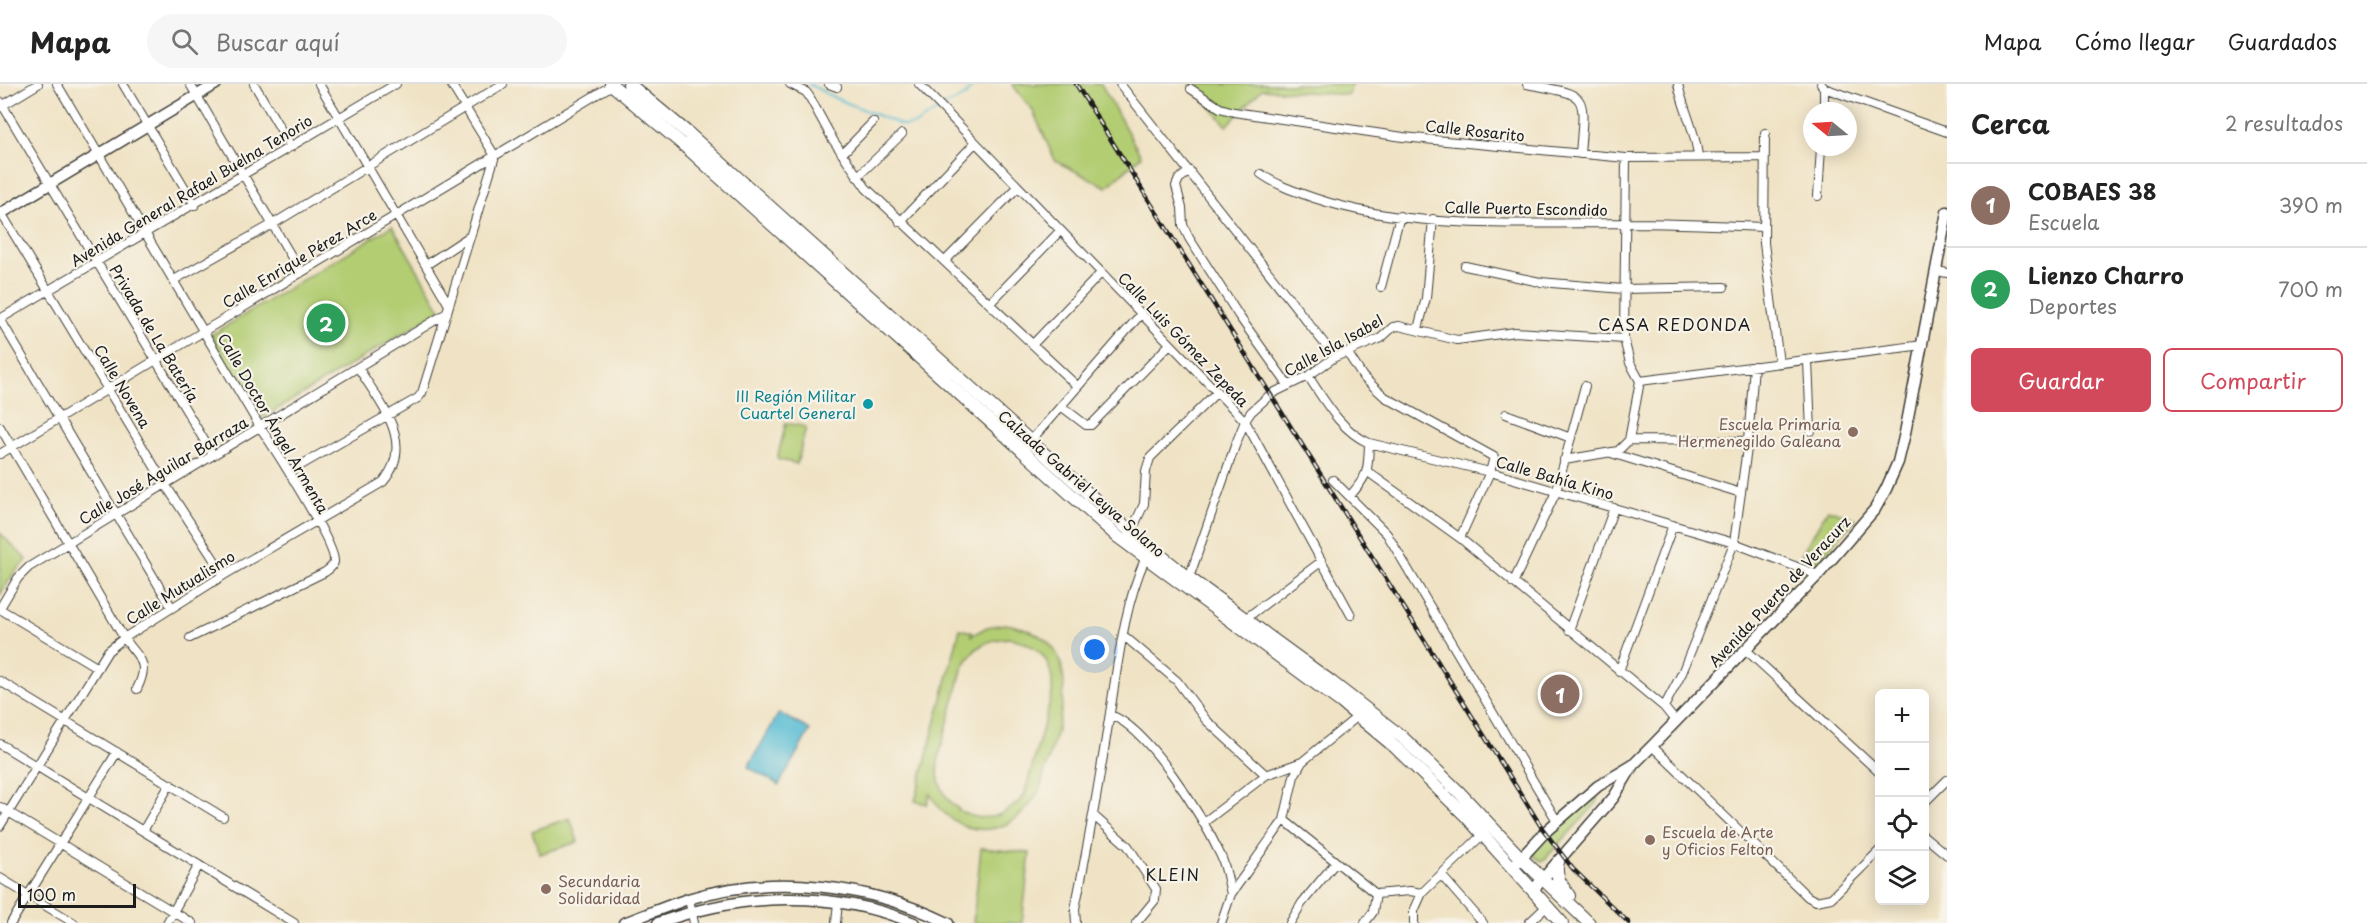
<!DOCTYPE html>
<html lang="es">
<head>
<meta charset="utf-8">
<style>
	:root { --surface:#fff; --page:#f6f6f6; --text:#222; --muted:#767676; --line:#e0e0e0; --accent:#d1495b }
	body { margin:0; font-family:"Playpen Sans",sans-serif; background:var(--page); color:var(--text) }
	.controls { position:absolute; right:18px; bottom:18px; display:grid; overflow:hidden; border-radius:9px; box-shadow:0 3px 15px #0003 }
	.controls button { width:54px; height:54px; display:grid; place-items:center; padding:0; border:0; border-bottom:2px solid var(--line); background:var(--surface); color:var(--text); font:30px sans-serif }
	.compass { position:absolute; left:1803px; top:18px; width:54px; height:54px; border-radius:50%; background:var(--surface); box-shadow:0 3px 15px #0003; rotate:288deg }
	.scale { position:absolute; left:18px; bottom:15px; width:118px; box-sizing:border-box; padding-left:6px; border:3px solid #1c1c1c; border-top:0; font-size:16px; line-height:21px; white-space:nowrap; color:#1c1c1c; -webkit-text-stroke:4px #f7f3e8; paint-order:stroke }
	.you { position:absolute; left:1095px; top:566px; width:21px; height:21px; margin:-15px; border:4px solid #fff; border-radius:50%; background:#1a73e8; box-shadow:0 0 0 9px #1a73e833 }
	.badge { display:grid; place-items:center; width:39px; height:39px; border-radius:50%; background:var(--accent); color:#fff; font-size:20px; font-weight:700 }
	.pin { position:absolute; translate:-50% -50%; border:3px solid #fff; box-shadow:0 2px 6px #0006 }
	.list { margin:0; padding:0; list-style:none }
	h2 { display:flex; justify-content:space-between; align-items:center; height:78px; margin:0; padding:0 24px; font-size:26px }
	h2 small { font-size:20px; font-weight:400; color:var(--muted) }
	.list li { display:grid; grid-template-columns:39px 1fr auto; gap:18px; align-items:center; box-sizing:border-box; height:84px; padding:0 24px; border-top:2px solid var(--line) }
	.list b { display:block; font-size:22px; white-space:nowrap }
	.list p { margin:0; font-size:20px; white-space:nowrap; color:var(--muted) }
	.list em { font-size:20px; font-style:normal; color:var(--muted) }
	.actions { display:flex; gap:12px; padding:18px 24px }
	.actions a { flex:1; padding:14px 0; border:2px solid var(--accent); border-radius:9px; text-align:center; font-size:21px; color:var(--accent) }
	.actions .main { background:var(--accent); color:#fff }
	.icon { flex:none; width:33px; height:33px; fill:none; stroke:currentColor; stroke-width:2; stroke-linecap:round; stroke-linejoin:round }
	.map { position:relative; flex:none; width:1947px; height:839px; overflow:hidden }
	header { display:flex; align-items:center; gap:36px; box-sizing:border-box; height:84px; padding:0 30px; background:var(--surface); border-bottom:2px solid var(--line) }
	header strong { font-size:28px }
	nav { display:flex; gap:33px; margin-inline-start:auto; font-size:21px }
	.search { width:420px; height:54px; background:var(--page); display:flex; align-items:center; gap:15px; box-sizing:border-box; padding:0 21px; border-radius:33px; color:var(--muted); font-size:22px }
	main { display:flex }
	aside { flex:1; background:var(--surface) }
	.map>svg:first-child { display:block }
	.green { fill:#b3cd73; stroke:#687448; stroke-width:1.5; fill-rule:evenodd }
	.water { fill:#56bcd4; stroke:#396c78; stroke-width:1.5 }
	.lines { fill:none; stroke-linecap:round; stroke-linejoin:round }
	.stream { stroke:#56bcd4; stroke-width:2 }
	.street-casing { stroke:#3c3a35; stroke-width:10 }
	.secondary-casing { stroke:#3c3a35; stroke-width:13 }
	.primary-casing { stroke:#3c3a35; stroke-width:14 }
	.street { stroke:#fff; stroke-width:8 }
	.secondary { stroke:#fff; stroke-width:10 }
	.primary { stroke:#fff; stroke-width:12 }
	.rail-casing { stroke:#1c1c1c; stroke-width:4.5 }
	.rail { stroke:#f7f3e8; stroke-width:2; stroke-dasharray:7; stroke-linecap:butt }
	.culture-dot { fill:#0f9aa8; stroke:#f7f3e8; stroke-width:2 }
	.education-dot { fill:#8d6e63; stroke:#f7f3e8; stroke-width:2 }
	.labels { text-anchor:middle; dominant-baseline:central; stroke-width:4.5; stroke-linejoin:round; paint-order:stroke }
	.street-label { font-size:15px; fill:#1c1c1c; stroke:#f7f3e8 }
	.culture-label { font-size:15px; fill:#0d838f; stroke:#f7f3e8; text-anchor:end }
	.education-label { font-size:15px; fill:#785e54; stroke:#f7f3e8; text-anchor:start }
	.neighbourhood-label { font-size:16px; letter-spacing:1.5px; fill:#1c1c1c; stroke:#f7f3e8 }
</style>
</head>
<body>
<header>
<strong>Mapa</strong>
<div class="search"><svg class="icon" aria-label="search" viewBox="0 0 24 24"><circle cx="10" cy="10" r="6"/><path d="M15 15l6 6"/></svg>Buscar aquí</div>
<nav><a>Mapa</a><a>Cómo llegar</a><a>Guardados</a></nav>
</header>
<main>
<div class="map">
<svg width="1947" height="839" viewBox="0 0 1947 839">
	<rect width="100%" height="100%" fill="#f7f3e8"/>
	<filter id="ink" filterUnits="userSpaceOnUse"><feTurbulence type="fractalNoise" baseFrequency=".0167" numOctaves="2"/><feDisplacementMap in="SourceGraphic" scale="12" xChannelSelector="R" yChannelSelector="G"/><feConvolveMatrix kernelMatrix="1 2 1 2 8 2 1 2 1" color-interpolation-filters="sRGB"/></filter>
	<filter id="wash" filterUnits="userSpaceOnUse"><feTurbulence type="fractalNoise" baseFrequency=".008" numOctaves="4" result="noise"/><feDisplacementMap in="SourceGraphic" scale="24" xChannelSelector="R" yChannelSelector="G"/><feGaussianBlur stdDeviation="1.35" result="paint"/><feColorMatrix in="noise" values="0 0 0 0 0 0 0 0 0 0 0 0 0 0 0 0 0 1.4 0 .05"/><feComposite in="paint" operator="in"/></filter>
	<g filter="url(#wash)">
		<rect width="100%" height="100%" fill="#f0e3c5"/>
		<!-- green -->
		<path class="green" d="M 1012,0 L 1101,0 L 1141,72 L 1107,103 L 1055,77 L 1033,27 Z
			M 1190,0 L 1352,0 L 1349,11 L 1262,5 L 1227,42 Z
			M 392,142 L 441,226 L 261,335 L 211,251 Z
			M 786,339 L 806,343 L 797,380 L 777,375 Z
			M 1828,425 L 1856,435 L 1812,483 L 1798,476 Z
			M 0,449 L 27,476 L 14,489 L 0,511 Z
			M 1005,540 C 1099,554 1056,644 1040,704 C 1017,755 958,761 930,710 L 927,720 L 915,717 L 960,545 L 972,548 L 971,552 L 987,543 ZM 1011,554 C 1042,562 1054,578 1052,610 L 1024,712 C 1011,726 997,736 976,733 C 952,728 935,704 938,678 C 940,665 945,651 948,638 C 953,621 958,603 962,585 C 974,562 986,555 1011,554 Z
			M 1593,711 L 1597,713 L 1597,719 L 1543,777 L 1535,774 L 1533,768 L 1537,761 Z
			M 570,734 L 578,758 L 540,770 L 532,747 Z
			M 981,764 L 1030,769 L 1022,839 L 973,839 Z"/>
		<!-- water -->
		<path class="water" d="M 779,629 L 810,646 L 779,701 L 748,683 Z"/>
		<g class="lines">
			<!-- stream -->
			<path class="stream" d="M 809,0 L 835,14 L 904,42 L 916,40 L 940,25
				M 945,22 L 965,12 L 974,0"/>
		</g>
	</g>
	<g filter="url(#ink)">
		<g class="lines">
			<!-- street casing -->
			<g class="street-casing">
				<path id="street" d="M 57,0 L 260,343 C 272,361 337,462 334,478 C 333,483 328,486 325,488 L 190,554
					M 123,0 L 195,121
					M 190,0 L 301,189
					M 254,0 L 291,63
					M 319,0 L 449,221
					M 790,0 L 806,8 L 809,12 L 833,56 L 866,104 L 1077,302
					M 829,0 L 837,3
					M 919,0 L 1245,337 L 1351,531
					M 1120,0 L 1335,273
					M 1527,0 C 1589,12 1585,7 1580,70
					M 1678,0 C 1683,25 1696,47 1698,73
					M 1821,0 L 1824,4 L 1824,27
					M 1824,4 L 1947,48
					M 1191,5 L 1220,24 L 1234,28 L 1403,53 L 1626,74 L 1764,73
					M 0,17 L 213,371
					M 0,23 L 38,0
					M 1765,49 L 1764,159 L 1779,279
					M 842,70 L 873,38
					M 1190,87 L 1179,95 L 1176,102 L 1182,124 L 1183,141 L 1189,154 L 1239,232 L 1288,301
					M 1261,90 C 1278,102 1294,107 1314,114 C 1409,146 1523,139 1622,139 C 1669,139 1716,141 1763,143
					M 857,93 L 902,50
					M 1818,112 L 1821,63
					M 0,127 L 165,400 L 224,491
					M 900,138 L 975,59
					M 945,177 L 1018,103
					M 426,181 L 470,152
					M 1465,182 L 1540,198 L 1623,205 L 1724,203
					M 1937,187 L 1947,189
					M 174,196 L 273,140 L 503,0
					M 1381,203 L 1400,132
					M 990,219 L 1060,147
					M 0,235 L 396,0
					M 0,235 L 172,524
					M 1418,245 L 1426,214 L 1433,135
					M 1033,260 L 1101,189
					M 1347,268 L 1363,293 L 1385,313 L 1494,373 L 1490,388 L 1460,454
					M 1808,277 L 1811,347
					M 1308,292 C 1325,317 1340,346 1369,359 L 1490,388 L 1734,459 L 1818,491
					M 1640,297 L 1923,261
					M 1061,322 L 1086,341 L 1091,341 L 1170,260
					M 1506,330 L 1571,354
					M 0,343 L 124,554 C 140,576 150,578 137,605
					M 1629,356 L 1748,357
					M 1028,360 L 1141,230
					M 1611,369 L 1741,409
					M 0,370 L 614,0
					M 1564,376 L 1618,367 L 1629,356 L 1640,297 L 1630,279 L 1624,255 L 1626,74
					M 289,388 L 418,314 L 422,309 L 495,72 L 451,0
					M 1368,388 L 1460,454 L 1664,623 L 1676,638
					M 1333,396 L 1387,450 L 1557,737
					M 1350,412 C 1369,390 1368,387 1369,359
					M 1131,448 L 1144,420 L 1146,387 L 1150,374 L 1217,308
					M 1189,494 L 1235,362 L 1245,337 L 1251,328 L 1271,310 L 1308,292 L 1335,273 L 1381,254 L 1393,243 L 1399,242 L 1457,256 L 1515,248 L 1624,255
					M 1513,499 L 1556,408 L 1585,302
					M 0,524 L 18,494 L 29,483 L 447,229
					M 0,525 L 98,584
					M 1245,535 L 1322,477
					M 1569,546 L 1614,424
					M 1123,551 L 1177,597 L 1206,636 L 1266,691
					M 1745,565 L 1880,689
					M 1619,587 L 1673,441
					M 0,597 L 223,733
					M 1664,623 L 1682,589 L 1734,459 L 1748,357 L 1754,282
					M 1110,631 C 1148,643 1203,734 1220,770 C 1226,782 1228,797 1231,810
					M 0,660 L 294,839
					M 1652,662 L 1808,813 L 1816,817 L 1831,814 L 1880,766
					M 1924,719 L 1947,696
					M 0,723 L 192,839
					M 1094,732 L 1128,762 L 1156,805 L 1155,816 L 1136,839
					M 1284,736 L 1376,810
					M 1203,739 L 1266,691 L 1302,678
					M 0,742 L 108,567 L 124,554 L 224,491 L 383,398 C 417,358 379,319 358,283
					M 143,747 L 170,700
					M 1924,752 L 1947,771
					M 1442,792 L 1483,839
					M 0,794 L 74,839
					M 689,815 L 694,839
					M 11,839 L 117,668
					M 167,839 L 199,781
					M 836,839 L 838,818
					M 1076,839 L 1075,825 C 1088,762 1099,699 1109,635 C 1118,581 1123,525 1145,475
					M 1221,839 L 1231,810 L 1284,736 L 1294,692 L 1302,678 L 1358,632
					M 1290,839 L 1302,819 L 1336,778
					M 1365,839 L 1373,828 L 1376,810 L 1410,807 L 1422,809
					M 1414,839 L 1414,827 L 1422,809 L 1482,751
					M 1529,839 L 1547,822"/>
			</g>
			<!-- secondary casing -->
			<g class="secondary-casing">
				<path id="secondary" d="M 0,130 L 216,0
					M 1512,784 L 1545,748 L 1598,702 L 1633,681 L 1652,662 L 1818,491 L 1875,425 L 1886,405 L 1898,378 L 1905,349 L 1947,128
					M 1533,806 L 1614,713 L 1632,683
					M 624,839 C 645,831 667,822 688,815 C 773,789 869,800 948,839
					M 658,839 C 741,809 831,805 914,839"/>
			</g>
			<!-- primary casing -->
			<g class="primary-casing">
				<path id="primary" d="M 611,0 L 694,70 L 1118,453 L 1342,619 L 1395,663 L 1466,732 L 1562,839
					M 629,0 L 689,50 L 1131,448 L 1189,494 L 1330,597 L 1402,653 L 1459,708 L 1521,774 L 1589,839
					M 1558,778 C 1554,792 1561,800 1569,812"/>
			</g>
			<!-- street -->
			<use href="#street" class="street"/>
			<!-- secondary -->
			<use href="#secondary" class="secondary"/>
			<!-- primary -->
			<use href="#primary" class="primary"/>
			<!-- rail casing -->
			<g class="rail-casing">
				<path id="rail" d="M 1076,0 L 1542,744 L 1573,785 L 1629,839"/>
			</g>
			<!-- rail -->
			<use href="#rail" class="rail"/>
		</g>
	</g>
	<!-- markers -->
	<circle class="culture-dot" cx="868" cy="320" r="6"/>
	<g class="education-dot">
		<circle cx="1853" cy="348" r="6"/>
		<circle cx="1650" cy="756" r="6"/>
		<circle cx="546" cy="805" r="6"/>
	</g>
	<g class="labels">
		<!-- street labels -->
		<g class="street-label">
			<text transform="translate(1475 46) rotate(6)">Calle Rosarito</text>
			<text transform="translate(191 106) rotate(-31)">Avenida General Rafael Buelna Tenorio</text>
			<text transform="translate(1526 124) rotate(1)">Calle Puerto Escondido</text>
			<text transform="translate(299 174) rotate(-31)">Calle Enrique Pérez Arce</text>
			<text transform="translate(155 249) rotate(59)">Privada de La Batería</text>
			<text transform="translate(1184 255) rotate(46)">Calle Luis Gómez Zepeda</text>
			<text transform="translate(1333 261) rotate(-29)">Calle Isla Isabel</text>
			<text transform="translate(123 302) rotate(59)">Calle Novena</text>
			<text transform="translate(274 339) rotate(60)">Calle Doctor Ángel Armenta</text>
			<text transform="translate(163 386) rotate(-31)">Calle José Aguilar Barraza</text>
			<text transform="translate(1555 393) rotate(16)">Calle Bahía Kino</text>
			<text transform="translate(1082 399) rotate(41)">Calzada Gabriel Leyva Solano</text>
			<text transform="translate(180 503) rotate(-32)">Calle Mutualismo</text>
			<text transform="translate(1779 507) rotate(-47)">Avenida Puerto de Veracurz</text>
		</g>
		<!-- culture labels -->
		<g class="culture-label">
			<text x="856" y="311">III Región Militar<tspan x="856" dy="17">Cuartel General</tspan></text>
		</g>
		<!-- education labels -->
		<g class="education-label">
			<text x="1841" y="339" text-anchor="end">Escuela Primaria<tspan x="1841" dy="17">Hermenegildo Galeana</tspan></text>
			<text x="1662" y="747">Escuela de Arte<tspan x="1662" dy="17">y Oficios Felton</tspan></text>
			<text x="558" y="796">Secundaria<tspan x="558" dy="17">Solidaridad</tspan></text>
		</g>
		<!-- neighbourhood labels -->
		<g class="neighbourhood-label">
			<text x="1675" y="240">CASA REDONDA</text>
			<text x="1173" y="790">KLEIN</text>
		</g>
	</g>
</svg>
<div class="controls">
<button>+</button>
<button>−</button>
<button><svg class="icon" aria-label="locate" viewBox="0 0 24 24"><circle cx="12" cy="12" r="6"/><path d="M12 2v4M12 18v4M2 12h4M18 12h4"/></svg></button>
<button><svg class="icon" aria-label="layers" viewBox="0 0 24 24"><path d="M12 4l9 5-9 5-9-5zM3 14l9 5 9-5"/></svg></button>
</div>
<svg class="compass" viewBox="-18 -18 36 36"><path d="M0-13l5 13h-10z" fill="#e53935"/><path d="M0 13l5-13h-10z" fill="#767676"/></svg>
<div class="scale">100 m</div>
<div class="you"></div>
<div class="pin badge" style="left:1560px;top:610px;background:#8d6e63">1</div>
<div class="pin badge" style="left:326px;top:239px;background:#2e9e5b">2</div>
</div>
<aside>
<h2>Cerca<small>2 resultados</small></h2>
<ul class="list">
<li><span class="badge" style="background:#8d6e63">1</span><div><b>COBAES 38</b><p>Escuela</p></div><em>390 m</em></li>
<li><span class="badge" style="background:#2e9e5b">2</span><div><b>Lienzo Charro</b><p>Deportes</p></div><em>700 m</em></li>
</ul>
<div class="actions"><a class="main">Guardar</a><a>Compartir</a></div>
</aside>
</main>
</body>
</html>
